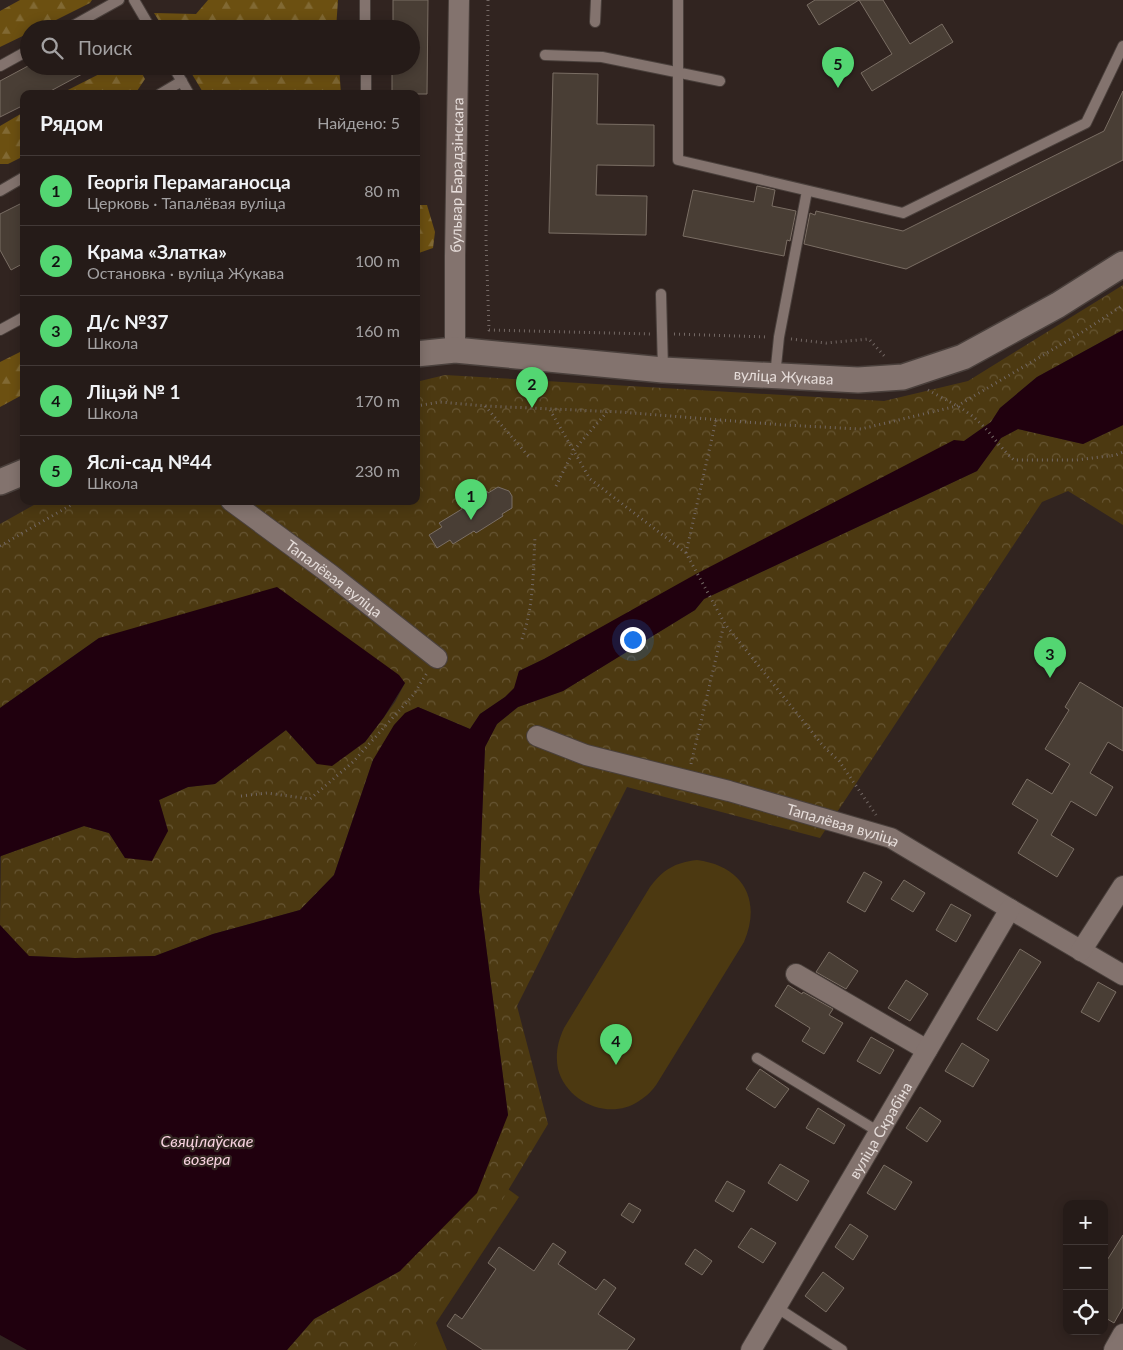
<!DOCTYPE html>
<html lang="ru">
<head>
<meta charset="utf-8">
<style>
	:root { --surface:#251b18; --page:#2d2421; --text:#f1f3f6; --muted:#a3a1a2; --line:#423937; --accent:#53d672 }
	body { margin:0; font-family:Lato,sans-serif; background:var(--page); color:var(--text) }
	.controls { position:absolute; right:15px; bottom:15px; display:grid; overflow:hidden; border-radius:10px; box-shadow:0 2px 12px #0003 }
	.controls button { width:45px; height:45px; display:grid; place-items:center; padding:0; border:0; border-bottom:1px solid var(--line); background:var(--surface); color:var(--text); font:25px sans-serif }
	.you { position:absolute; left:632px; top:639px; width:18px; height:18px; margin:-12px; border:4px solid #fff; border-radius:50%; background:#1a73e8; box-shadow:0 0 0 8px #1a73e833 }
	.badge { display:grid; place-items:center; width:32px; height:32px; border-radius:50%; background:var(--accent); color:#111; font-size:16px; font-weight:700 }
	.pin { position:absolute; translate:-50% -41px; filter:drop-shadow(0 1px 2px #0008) }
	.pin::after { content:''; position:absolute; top:26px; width:18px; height:15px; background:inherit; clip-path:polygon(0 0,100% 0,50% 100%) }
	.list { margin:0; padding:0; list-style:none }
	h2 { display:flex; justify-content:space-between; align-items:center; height:65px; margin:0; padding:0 20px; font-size:21px }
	h2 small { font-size:16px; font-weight:400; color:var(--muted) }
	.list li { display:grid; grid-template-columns:32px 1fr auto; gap:15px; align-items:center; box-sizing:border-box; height:70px; padding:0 20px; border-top:1px solid var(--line) }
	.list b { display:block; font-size:19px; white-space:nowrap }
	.list p { margin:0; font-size:16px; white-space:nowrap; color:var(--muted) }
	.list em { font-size:16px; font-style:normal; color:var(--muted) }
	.icon { flex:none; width:28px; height:28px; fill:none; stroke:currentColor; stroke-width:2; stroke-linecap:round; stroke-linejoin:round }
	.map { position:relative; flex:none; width:1123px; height:1350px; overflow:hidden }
	.search { position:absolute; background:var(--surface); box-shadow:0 2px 12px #0003; left:20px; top:20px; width:400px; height:55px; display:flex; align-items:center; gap:12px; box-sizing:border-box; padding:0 18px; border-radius:28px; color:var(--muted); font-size:19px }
	.panel { position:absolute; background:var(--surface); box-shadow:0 2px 12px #0003; left:20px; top:90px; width:400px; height:415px; border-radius:10px }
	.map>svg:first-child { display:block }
	.grass { fill:#4c3911 }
	.forest { fill:url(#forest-firs) }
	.park { fill:url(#park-crowns) }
	.water { fill:#20000e }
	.building { fill:#493e35; stroke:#7a6e64 }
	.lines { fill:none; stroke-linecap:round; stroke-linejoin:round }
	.service-casing { stroke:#4a403c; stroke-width:12 }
	.minor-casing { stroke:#4a403c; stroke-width:22 }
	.tertiary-casing { stroke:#4a403c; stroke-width:28 }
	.path { stroke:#736864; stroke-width:3; stroke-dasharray:1 4; stroke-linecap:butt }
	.service { stroke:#83736e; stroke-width:10 }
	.minor { stroke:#83736e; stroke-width:20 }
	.tertiary { stroke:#83736e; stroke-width:25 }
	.labels { text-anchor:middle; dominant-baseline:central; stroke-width:4.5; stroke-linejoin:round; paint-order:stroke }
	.street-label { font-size:15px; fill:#e6ddda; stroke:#312420 }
	.water-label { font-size:16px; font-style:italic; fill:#f8d2df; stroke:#312420 }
</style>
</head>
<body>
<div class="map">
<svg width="1123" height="1350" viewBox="0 0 1123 1350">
	<defs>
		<pattern id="forest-firs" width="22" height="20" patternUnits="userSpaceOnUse" patternTransform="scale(1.25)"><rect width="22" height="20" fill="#6c5011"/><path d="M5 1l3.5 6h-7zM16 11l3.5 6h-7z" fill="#816933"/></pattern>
		<pattern id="park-crowns" width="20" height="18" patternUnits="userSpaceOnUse" patternTransform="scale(1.25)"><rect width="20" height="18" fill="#4c3911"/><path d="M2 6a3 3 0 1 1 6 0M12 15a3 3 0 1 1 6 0" fill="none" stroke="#653"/></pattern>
	</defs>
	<rect width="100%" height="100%" fill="#312420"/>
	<!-- grass -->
	<path class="grass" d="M 697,860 C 743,866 762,900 744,942 L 658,1082 C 653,1090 647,1096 639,1101 C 610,1121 567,1103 558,1069 C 555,1054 558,1041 564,1028 L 650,887 C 664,869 674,863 697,860 Z
		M 504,1186 L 519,1197 L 436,1323 L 447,1350 L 388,1350 Z"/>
	<!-- forest -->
	<path class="forest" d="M 20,0 L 92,0 L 90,3 L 38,29 L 29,29 L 29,33 L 0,47 L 0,11 Z
		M 208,0 L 338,0 L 336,29 L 164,29 L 154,13 L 196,14 Z
		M 115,66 L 138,66 L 145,79 L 135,94 L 60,94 Z
		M 187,66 L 339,66 L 341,94 L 204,94 Z
		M 24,112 L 24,156 L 8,164 L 0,164 L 0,126 Z
		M 416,205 L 427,205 L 435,232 L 433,248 L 416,254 Z
		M 24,350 L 24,394 L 0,407 L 0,362 Z"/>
	<!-- park -->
	<path class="park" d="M 1123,285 L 1123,330 L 1037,377 L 1000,408 L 991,422 L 964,441 L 544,659 L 519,671 L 515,688 L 505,697 L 480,714 L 470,729 L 418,707 L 373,760 L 334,875 L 300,910 L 213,934 L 155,956 L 75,958 L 28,956 L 0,925 L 1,856 L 84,826 L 109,833 L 125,858 L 168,831 L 159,800 L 188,787 L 215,784 L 286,730 L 317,764 L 365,742 L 384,717 L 395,702 L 405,683 L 99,638 L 0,708 L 0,524 L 41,501 L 416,501 L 416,382 L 445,375 L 884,401 L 968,381 Z
		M 1123,425 L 1123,525 L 1068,491 L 1042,502 L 820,838 L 627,787 L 517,1006 L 548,1124 L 412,1350 L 287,1350 L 314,1319 L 400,1271 L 508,1115 L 479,892 L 485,747 L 497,724 L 518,707 L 563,691 L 695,610 L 704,599 L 977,471 L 1001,438 L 1018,429 L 1083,444 Z"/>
	<!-- water -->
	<path class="water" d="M 1123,330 L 1123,425 L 1083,444 L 1018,429 L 1001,438 L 977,471 L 704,599 L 695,610 L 563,691 L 518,707 L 497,724 L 485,747 L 479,892 L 508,1115 L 477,1193 L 400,1271 L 314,1319 L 287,1350 L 27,1350 L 0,1335 L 0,925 L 29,956 L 75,958 L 155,956 L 213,934 L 300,910 L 334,875 L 373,760 L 394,725 L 405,713 L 418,707 L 470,729 L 480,714 L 505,697 L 514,688 L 519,671 L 544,659 L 696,574 L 954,440 L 964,441 L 991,422 L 1000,408 L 1037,377 Z
		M 277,587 L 399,675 L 405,683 L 384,717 L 365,742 L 332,766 L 317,764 L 286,730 L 215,784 L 188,787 L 159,800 L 168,831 L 152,861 L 125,858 L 109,833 L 84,826 L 1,856 L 0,857 L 0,708 L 99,638 Z"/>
	<!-- building -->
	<path class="building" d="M 393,0 L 428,0 L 427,94 L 392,94 L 392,66 L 411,66 L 411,29 L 393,29 Z
		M 815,0 L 883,0 L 910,44 L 942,24 L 953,42 L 872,91 L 861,73 L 892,54 L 859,0 L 819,25 L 807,5 Z
		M 28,66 L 97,66 L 45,94 L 24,94 L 24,105 L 0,117 L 0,81 Z
		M 553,73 L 598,74 L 597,124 L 654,125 L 654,166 L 597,165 L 596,195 L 647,196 L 646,235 L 549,233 Z
		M 1123,91 L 1123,160 L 906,269 L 804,244 L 810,213 L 815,215 L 816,211 L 903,231 L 1104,131 Z
		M 757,186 L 775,190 L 772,206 L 796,211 L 790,241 L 787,240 L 784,256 L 683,236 L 693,190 L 754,202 Z
		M 24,202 L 24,263 L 11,270 L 0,250 L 0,214 Z
		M 498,487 L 509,491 L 512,496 L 512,508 L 502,514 L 503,516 L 476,533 L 474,531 L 453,544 L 450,540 L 437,548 L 429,535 L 442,527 L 439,523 L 462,509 L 461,507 L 487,491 L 488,493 Z
		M 1080,682 L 1123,708 L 1123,751 L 1108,742 L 1090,773 L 1113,787 L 1096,816 L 1071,801 L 1051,835 L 1074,849 L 1057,877 L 1018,853 L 1038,820 L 1012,804 L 1027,779 L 1052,794 L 1070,764 L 1045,749 L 1069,710 L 1065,707 Z
		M 864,872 L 882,882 L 865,912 L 847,902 Z
		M 904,880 L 925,893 L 913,912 L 891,899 Z
		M 951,904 L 971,915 L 956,942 L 936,930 Z
		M 1020,949 L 1041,962 L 997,1031 L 977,1019 Z
		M 829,952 L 858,971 L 846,989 L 816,972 Z
		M 906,980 L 928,994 L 910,1021 L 888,1008 Z
		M 1098,982 L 1116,992 L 1099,1022 L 1081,1012 Z
		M 788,985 L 802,994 L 803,992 L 833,1009 L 829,1015 L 843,1023 L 824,1054 L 802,1041 L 810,1028 L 775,1006 Z
		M 871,1037 L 894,1050 L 880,1074 L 857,1061 Z
		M 962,1043 L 989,1060 L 973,1087 L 945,1071 Z
		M 760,1069 L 789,1089 L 775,1108 L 746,1089 Z
		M 920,1107 L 941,1121 L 927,1142 L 906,1128 Z
		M 818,1108 L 845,1125 L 834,1144 L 806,1128 Z
		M 780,1164 L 809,1181 L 797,1201 L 768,1183 Z
		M 884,1165 L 912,1182 L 895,1210 L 867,1193 Z
		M 727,1181 L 745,1191 L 733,1212 L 715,1201 Z
		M 629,1203 L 641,1210 L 633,1223 L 621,1215 Z
		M 850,1224 L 868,1236 L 853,1260 L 835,1247 Z
		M 751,1228 L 776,1243 L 763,1263 L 738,1247 Z
		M 1123,1235 L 1123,1307 L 1114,1323 L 1104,1317 L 1104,1265 Z
		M 553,1243 L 566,1252 L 558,1264 L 596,1290 L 604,1279 L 616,1288 L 598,1314 L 635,1339 L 627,1350 L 483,1350 L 447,1326 L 455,1314 L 462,1319 L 496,1269 L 488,1263 L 499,1247 L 534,1271 Z
		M 695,1249 L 712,1261 L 702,1275 L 685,1264 Z
		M 823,1272 L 844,1288 L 826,1312 L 805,1296 Z"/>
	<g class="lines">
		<!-- service casing -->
		<g class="service-casing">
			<path id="service" d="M 134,0 L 151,29
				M 365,0 L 365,29
				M 678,0 L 678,160 L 903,213 L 1086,123 L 1123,46
				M 595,22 L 596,0
				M 67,29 L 119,0
				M 545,55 L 602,57 L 720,81
				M 0,66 L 29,50
				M 173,66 L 189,94
				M 366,66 L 366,94
				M 160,94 L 182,81
				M 0,191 L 24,177
				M 661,294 L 663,369
				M 0,330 L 24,317
				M 775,376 L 779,337 L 807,191
				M 757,1058 L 879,1132
				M 776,1307 L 842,1350"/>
		</g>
		<!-- minor casing -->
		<g class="minor-casing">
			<g id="minor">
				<path id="s1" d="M 455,350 L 455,256 L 459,0"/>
				<path id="s2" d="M 231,501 L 330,574 L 437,658"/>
				<path id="s3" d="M 537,736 L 586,755 L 729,791 L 891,838 L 1010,909 L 1123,975"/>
				<path d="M 1081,951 L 1123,886"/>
				<path d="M 796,974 L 927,1050"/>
				<path id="s4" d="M 751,1350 L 1010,909"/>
				<path d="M 1114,1350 L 1123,1334"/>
			</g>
		</g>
		<!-- tertiary casing -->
		<g class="tertiary-casing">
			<g id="tertiary">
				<path id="s5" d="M 416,354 L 455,350 L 663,370 L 858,380 L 903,377 L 963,357 L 1058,305 L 1123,264"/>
				<path d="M 0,482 L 24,472"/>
			</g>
		</g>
		<!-- path -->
		<path class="path" d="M 488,0 L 486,240 L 489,330 L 650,334
			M 674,334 L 768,337
			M 791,339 L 826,343 L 869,339 L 886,358
			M 928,390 C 944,399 966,409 979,422 C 992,434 1000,448 1014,460 L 1076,460 L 1116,455 L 1123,452
			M 416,406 L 440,402 L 485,406 L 620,412 L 784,425 L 861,429 L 957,406 L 1084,331 L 1123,305
			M 485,406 L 530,458
			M 550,410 L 590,479 L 686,553 L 725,624 L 824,747 L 839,761 L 876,815
			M 556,486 L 574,450 L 607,412
			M 0,546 L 78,501
			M 686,553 L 716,420
			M 522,639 C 534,606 533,571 535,537
			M 691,764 L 724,624
			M 241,796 L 267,793 L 310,799 L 353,762 L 414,694 L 427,673"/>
		<!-- service -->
		<use href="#service" class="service"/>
		<!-- minor -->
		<use href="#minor" class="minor"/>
		<!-- tertiary -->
		<use href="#tertiary" class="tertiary"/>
	</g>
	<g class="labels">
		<!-- street labels -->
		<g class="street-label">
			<text stroke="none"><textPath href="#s1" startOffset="175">бульвар Барадзінскага</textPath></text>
			<text stroke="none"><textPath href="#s5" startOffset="369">вуліца Жукава</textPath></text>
			<text stroke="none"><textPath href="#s2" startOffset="129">Тапалёвая вуліца</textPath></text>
			<text stroke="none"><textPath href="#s3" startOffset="319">Тапалёвая вуліца</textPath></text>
			<text stroke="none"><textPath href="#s4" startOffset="255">вуліца Скрабіна</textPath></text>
		</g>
		<!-- water labels -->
		<g class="water-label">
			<text x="207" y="1140">Свяцілаўскае<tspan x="207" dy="18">возера</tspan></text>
		</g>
	</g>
</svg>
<div class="controls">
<button>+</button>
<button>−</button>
<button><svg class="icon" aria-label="locate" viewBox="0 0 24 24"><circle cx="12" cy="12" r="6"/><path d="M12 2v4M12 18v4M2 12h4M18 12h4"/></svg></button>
</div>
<div class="you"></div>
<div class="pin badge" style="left:471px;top:520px">1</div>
<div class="pin badge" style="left:532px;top:408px">2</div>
<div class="pin badge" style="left:1050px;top:678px">3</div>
<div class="pin badge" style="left:616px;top:1065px">4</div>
<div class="pin badge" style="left:838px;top:88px">5</div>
<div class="search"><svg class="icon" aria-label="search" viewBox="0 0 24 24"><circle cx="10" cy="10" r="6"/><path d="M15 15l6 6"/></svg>Поиск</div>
<section class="panel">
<h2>Рядом<small>Найдено: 5</small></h2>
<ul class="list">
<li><span class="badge">1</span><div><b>Георгія Перамаганосца</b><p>Церковь · Тапалёвая вуліца</p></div><em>80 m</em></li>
<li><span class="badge">2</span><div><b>Крама «Златка»</b><p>Остановка · вуліца Жукава</p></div><em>100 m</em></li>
<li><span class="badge">3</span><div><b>Д/с №37</b><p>Школа</p></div><em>160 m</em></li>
<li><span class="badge">4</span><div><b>Ліцэй № 1</b><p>Школа</p></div><em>170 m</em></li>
<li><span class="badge">5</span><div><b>Яслі-сад №44</b><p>Школа</p></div><em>230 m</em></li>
</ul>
</section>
</div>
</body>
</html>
